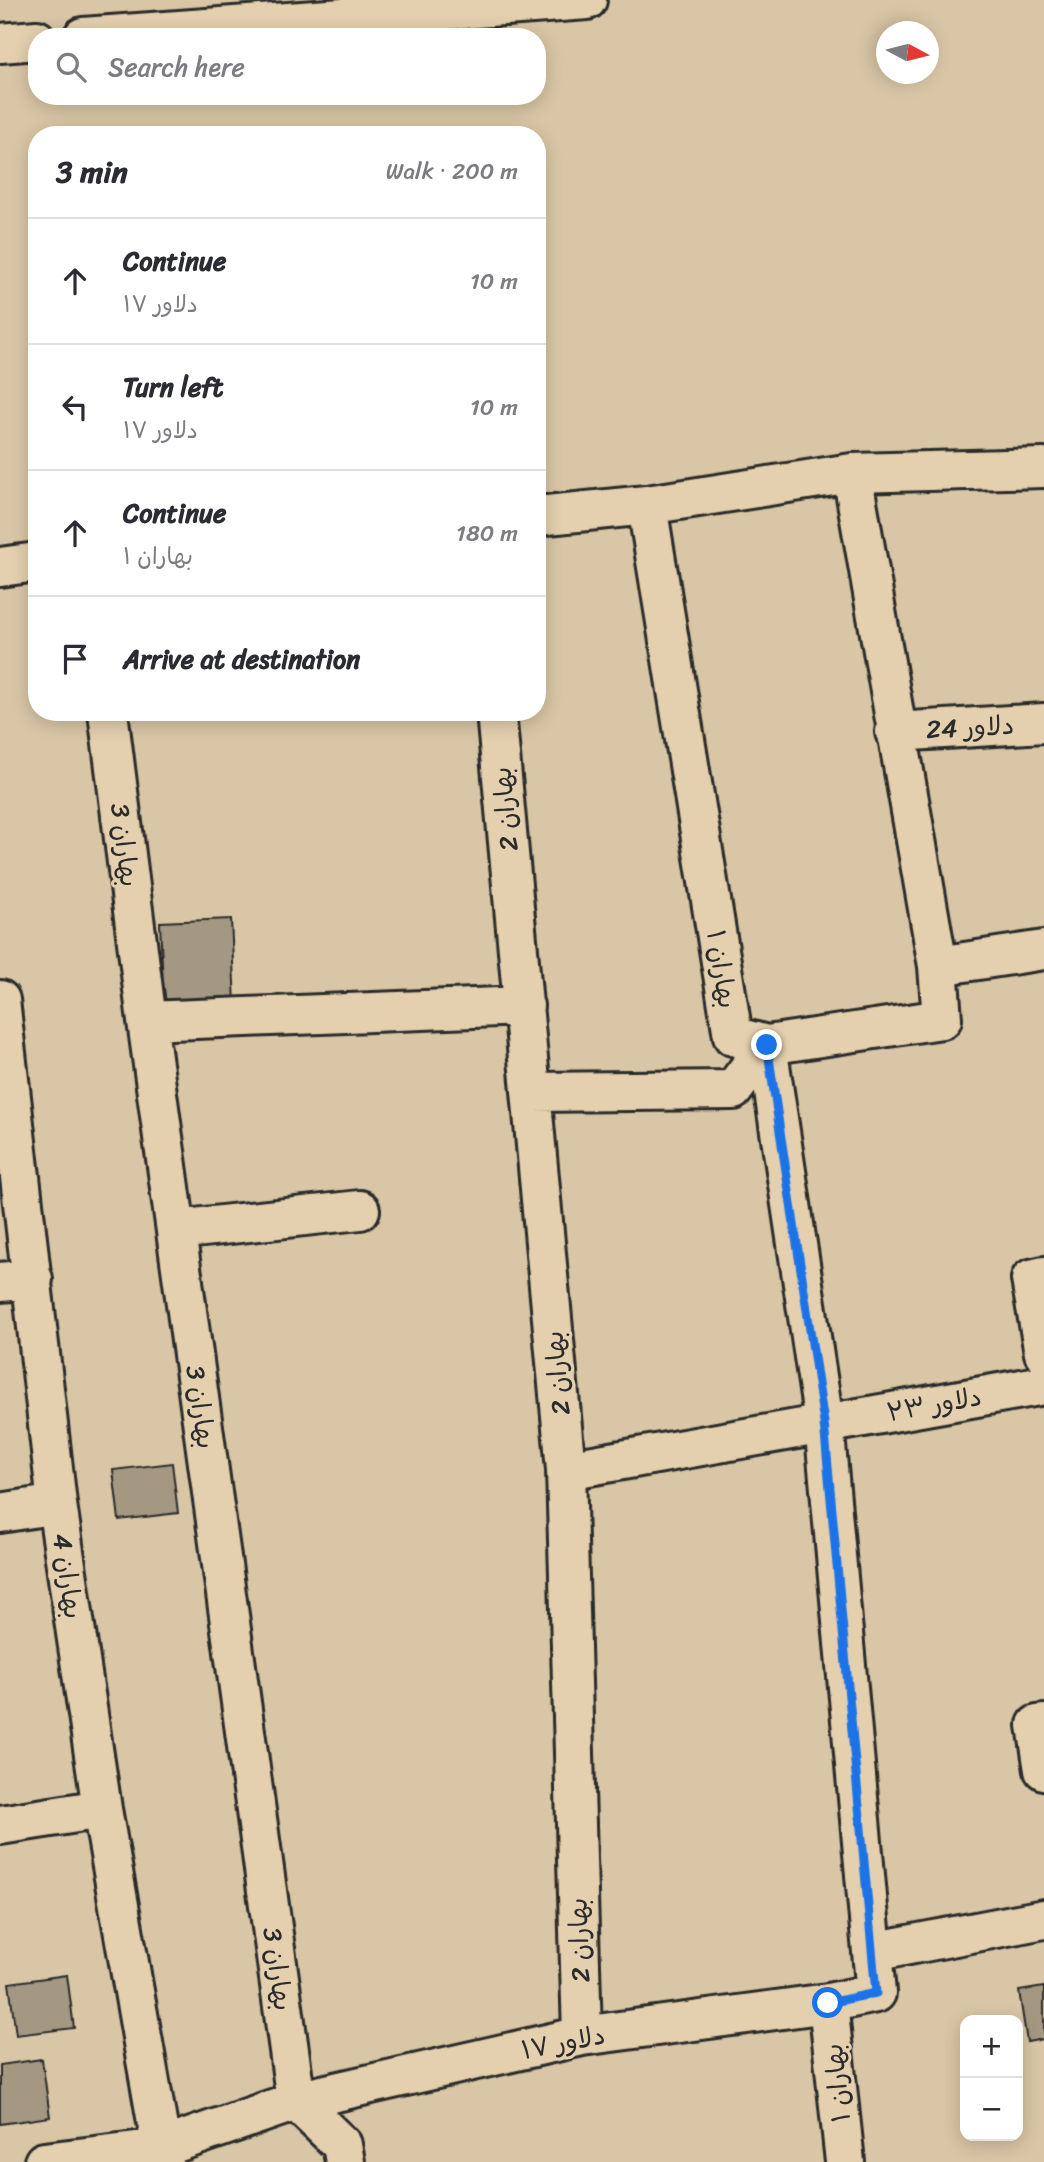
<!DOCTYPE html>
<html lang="en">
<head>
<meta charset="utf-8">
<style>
	:root { --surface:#fff; --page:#f7f7f7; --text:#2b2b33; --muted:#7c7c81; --line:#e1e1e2 }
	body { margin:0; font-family:Sriracha,"Playpen Sans Arabic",sans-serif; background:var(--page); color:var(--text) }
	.controls { position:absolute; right:21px; bottom:21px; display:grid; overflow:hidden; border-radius:14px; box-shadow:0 4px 18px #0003 }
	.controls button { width:63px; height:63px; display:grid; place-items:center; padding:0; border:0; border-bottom:2px solid var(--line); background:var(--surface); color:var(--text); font:35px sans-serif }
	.compass { position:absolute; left:876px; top:21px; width:63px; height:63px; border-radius:50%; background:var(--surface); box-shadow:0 4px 18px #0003; rotate:97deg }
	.stop { position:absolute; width:21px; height:21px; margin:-16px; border:5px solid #1a73e8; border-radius:50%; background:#fff }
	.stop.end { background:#1a73e8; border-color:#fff; box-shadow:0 2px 7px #0008 }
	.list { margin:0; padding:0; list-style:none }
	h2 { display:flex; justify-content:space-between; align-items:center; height:91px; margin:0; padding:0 28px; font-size:30px }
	h2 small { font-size:23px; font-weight:400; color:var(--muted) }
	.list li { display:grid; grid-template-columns:46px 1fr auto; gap:21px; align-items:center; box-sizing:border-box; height:126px; padding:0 28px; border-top:2px solid var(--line) }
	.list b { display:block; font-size:26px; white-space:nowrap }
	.list p { margin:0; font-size:23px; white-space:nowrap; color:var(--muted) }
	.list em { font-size:23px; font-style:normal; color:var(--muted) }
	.icon { flex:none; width:38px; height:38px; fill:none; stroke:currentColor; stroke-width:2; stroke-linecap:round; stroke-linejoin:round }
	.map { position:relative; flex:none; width:1044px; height:2162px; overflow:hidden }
	.search { position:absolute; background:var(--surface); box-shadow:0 4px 18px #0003; left:28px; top:28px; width:518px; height:77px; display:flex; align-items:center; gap:18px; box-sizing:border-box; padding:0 24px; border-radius:28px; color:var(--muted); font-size:26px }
	.panel { position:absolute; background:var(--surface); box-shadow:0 4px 18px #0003; left:28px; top:126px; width:518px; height:595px; border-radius:28px }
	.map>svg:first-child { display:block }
	.building { fill:#a59882; stroke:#2b2b2b; stroke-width:2 }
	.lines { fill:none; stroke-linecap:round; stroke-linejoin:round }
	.minor-casing { stroke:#2b2b2b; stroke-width:44 }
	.minor { stroke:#e4d0ae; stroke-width:38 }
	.route { stroke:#1a73e8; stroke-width:9 }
	.labels { text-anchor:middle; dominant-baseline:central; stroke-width:6; stroke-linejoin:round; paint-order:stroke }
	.street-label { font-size:26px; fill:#2b2b2b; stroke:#e4d0ae }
</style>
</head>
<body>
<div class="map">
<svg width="1044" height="2162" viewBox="0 0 1044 2162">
	<rect width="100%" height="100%" fill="#d9c6a6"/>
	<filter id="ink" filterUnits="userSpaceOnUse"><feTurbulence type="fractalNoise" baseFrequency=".0143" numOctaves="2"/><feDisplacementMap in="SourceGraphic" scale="14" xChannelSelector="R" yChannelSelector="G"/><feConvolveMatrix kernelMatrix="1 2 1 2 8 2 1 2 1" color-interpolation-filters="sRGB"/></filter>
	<g filter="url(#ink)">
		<!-- building -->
		<path class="building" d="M 231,919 L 235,1004 L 164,1007 L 160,922 Z
			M 172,1463 L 178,1513 L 119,1520 L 113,1470 Z
			M 67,1975 L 74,2028 L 16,2035 L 9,1983 Z
			M 1044,1987 L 1044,2039 L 1027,2042 L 1019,1991 Z
			M 42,2059 L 50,2117 L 0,2124 L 0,2065 Z"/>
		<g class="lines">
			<!-- minor casing -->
			<g class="minor-casing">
				<path id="minor" d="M 83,37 L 587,0
					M 0,43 L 37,40
					M 647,505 L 733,1036 L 767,1045 L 824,1423 L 872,1952
					M 537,516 L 647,505 L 852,473 L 1044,468
					M 0,567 L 37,562
					M 108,712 L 147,1021 L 296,2101 L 342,2145 L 345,2162
					M 496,712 L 566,1470 L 582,2036
					M 895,732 L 1044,723
					M 938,966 L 1044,950
					M 0,1000 L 57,1504 L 102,1809 L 164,2162
					M 147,1021 L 524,1006
					M 532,1092 L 733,1090 L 767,1045 L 942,1019 L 938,966 L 852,473
					M 176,1230 L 360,1210
					M 1044,1276 L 1031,1279 L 1044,1353
					M 0,1282 L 33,1279
					M 566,1470 L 1044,1385
					M 0,1513 L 57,1504
					M 1044,1724 L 1037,1725 L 1044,1770
					M 0,1825 L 102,1809
					M 828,2003 L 845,2162
					M 44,2162 L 161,2148 L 296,2101 L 582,2036 L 828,2003 L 876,1993 L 872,1952 L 1044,1919"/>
			</g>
			<!-- minor -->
			<use href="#minor" class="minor"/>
		</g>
	</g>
	<g class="lines" filter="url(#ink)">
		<!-- route -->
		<path class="route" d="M 767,1045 L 824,1423 L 876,1993 L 828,2003"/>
	</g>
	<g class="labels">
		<!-- street labels -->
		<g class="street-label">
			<text transform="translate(970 727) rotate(-3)">دلاور 24</text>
			<text transform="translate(505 809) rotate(-95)">بهاران 2</text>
			<text transform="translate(125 845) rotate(83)">بهاران 3</text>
			<text transform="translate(722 969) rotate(81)">بهاران ۱</text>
			<text transform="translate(557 1373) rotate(-95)">بهاران 2</text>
			<text transform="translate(934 1404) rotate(-10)">دلاور ۲۳</text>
			<text transform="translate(201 1407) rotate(82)">بهاران 3</text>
			<text transform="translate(68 1576) rotate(82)">بهاران 4</text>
			<text transform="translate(579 1940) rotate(-92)">بهاران 2</text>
			<text transform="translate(278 1969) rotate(82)">بهاران 3</text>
			<text transform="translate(563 2042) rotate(-11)">دلاور ۱۷</text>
			<text transform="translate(837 2083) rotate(-96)">بهاران ۱</text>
		</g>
	</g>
</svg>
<div class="controls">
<button>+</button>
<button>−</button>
</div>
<svg class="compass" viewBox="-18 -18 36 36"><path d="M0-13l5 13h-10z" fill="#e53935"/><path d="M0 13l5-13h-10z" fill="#7c7c81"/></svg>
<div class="stop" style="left:828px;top:2003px"></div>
<div class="stop end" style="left:767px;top:1045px"></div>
<div class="search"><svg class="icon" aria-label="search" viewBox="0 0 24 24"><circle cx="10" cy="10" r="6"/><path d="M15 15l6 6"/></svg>Search here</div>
<section class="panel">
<h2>3 min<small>Walk · 200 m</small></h2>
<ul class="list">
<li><svg class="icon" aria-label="ahead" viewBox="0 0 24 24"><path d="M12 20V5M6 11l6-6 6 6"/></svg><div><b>Continue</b><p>دلاور ۱۷</p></div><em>10 m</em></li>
<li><svg class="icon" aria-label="left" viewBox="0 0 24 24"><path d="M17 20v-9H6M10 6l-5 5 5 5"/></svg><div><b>Turn left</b><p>دلاور ۱۷</p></div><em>10 m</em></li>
<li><svg class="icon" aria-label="ahead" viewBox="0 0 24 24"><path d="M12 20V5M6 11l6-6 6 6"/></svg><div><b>Continue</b><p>بهاران ۱</p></div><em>180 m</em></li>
<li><svg class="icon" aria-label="arrive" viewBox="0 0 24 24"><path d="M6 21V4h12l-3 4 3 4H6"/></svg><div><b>Arrive at destination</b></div></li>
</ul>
</section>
</div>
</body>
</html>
